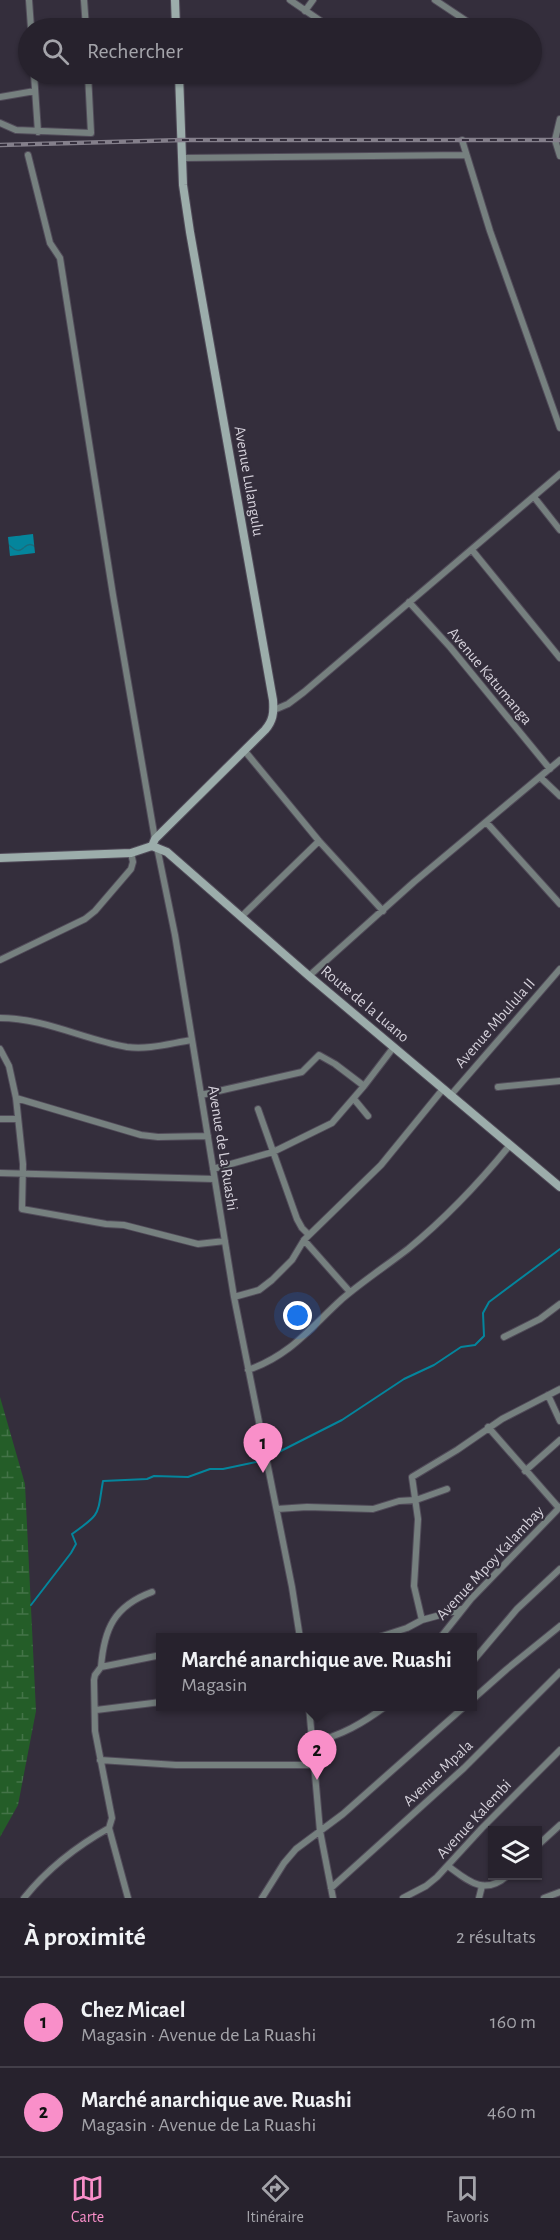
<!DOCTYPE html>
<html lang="fr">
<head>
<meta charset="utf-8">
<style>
	:root { --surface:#27222d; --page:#332f39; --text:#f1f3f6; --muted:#a4a4aa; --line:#433f49; --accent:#f98fc9 }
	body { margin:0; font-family:"Alegreya Sans",sans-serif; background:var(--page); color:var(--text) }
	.controls { position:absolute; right:18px; bottom:18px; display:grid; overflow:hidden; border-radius:0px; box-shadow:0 2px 4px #0004 }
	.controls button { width:54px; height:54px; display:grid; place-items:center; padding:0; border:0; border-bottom:2px solid var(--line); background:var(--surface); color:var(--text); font:30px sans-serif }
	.you { position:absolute; left:298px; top:1316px; width:21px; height:21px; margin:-15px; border:4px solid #fff; border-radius:50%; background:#1a73e8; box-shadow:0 0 0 9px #1a73e833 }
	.badge { display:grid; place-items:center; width:39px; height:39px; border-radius:50%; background:var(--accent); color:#111; font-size:20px; font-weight:700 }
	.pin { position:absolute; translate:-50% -50px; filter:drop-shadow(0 2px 3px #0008) }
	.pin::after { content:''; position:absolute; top:32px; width:21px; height:18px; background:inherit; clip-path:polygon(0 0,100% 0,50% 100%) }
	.popup { position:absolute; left:156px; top:1633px; width:321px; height:78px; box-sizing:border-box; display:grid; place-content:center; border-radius:0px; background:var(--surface); filter:drop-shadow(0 2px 4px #0005); font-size:20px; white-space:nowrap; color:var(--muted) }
	.popup b { font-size:22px; color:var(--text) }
	.popup::after { content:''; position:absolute; left:50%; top:100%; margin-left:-12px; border:12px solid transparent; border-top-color:var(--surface) }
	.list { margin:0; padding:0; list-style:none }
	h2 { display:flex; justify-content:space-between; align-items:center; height:78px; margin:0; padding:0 24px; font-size:26px }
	h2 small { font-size:20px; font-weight:400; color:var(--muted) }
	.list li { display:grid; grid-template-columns:39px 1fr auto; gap:18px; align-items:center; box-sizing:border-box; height:90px; padding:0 24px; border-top:2px solid var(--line) }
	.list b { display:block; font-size:22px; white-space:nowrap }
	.list p { margin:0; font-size:20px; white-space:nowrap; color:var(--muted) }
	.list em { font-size:20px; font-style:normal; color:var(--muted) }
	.icon { flex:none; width:33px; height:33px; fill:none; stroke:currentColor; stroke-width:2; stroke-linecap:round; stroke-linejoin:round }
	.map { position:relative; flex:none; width:560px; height:1898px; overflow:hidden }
	.search { position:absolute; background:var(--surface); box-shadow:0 2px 4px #0004; left:18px; right:18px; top:18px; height:66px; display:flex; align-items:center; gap:15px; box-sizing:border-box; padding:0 21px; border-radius:33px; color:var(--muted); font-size:22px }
	.sheet { height:258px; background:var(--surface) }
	nav { display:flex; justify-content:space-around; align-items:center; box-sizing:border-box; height:84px; border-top:2px solid var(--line); background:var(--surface); font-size:16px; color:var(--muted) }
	nav a { display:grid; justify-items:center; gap:3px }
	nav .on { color:var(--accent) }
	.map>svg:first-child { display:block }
	.wetland { fill:url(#wetland-marsh) }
	.water { fill:url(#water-waves) }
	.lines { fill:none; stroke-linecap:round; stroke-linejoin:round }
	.stream { stroke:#04859c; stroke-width:2 }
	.street-casing { stroke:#514b59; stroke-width:8 }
	.secondary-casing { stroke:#514b59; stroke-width:10 }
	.street { stroke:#76807f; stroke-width:6 }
	.secondary { stroke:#9cadab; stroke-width:8 }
	.rail-casing { stroke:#847f8b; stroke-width:4.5 }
	.rail { stroke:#342e3c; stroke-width:2; stroke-dasharray:7; stroke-linecap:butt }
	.labels { text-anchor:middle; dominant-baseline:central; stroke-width:4.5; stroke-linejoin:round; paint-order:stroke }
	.street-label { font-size:16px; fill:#d5d1db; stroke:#342e3c }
</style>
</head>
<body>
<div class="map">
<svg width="560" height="1898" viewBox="0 0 560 1898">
	<defs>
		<pattern id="wetland-marsh" width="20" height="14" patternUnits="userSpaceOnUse" patternTransform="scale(1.5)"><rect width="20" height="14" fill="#245d28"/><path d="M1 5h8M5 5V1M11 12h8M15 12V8" fill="none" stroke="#437347"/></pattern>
		<pattern id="water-waves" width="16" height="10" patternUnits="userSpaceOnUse" patternTransform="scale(1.5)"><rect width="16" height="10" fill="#04859c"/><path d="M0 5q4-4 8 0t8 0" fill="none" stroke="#196c7c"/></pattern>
	</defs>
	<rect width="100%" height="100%" fill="#342e3c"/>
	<!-- wetland -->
	<path class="wetland" d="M 0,1397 L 25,1484 L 36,1711 L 18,1805 L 0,1837 Z"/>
	<!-- water -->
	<path class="water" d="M 33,534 L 35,553 L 10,556 L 8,537 Z"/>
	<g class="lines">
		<!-- stream -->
		<path class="stream" d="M 31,1605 L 71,1553 L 76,1544 L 72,1534 C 102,1513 97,1515 103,1481 L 147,1479 L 154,1476 L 188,1477 L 210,1469 L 223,1469 L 261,1461 L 342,1420 L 404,1379 L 434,1365 L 461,1347 L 475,1345 L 484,1336 L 483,1313 L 489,1302 L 560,1249"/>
		<!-- street casing -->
		<g class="street-casing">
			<path id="street" d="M 29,0 L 31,28
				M 84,0 L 86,28
				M 290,0 L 331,28
				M 435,0 L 477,28
				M 305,11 L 313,0
				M 34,74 L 38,132
				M 0,97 L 35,91
				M 560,119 L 555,140 L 560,156
				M 0,123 L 16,130 L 91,133 L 88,74
				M 462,140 L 490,231 L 560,428
				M 28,155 L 50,243 L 60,258 L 113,595 L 155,839
				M 183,158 L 466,155
				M 534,497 L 560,530
				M 472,550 L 560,658
				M 409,602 L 450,647 L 550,769
				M 274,710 L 288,704 L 304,692 L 560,474
				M 244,750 L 319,841 L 383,911
				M 540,777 L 560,796
				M 486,822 L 560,904
				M 157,847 L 175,935 L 234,1297 L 292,1587 L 300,1638
				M 242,916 L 319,841
				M 0,960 L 85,919 L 95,911 L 131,869 L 133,862 L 131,853
				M 309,976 L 414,882 L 560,760
				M 0,1018 C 44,1018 85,1040 127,1047 C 149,1050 171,1043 192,1040
				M 0,1049 L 9,1066 L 16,1098 L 23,1164 L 22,1209 L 106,1224 L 124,1225 L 198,1244 L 225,1241
				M 498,1087 L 560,1081
				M 201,1095 L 302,1072 L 319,1055 L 335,1064 L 364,1086
				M 450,1096 L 560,969
				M 16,1098 L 141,1135 L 158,1137 L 208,1136
				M 354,1099 L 368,1116
				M 258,1109 L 297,1219 L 302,1228 L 309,1235
				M 0,1119 L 18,1119
				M 213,1169 L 273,1152 L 332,1123 L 364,1086 L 393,1048
				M 0,1173 L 214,1179
				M 304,1240 L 350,1292
				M 234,1297 L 259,1290 L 272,1280 L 292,1260 L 304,1240 L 381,1165 L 443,1089
				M 504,1337 L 540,1319 L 560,1304
				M 248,1370 C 291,1355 310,1328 342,1299 C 363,1281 386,1266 408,1249 C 446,1218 479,1183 510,1145
				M 548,1395 L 560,1421
				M 488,1427 L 559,1508
				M 525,1471 L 560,1440
				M 277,1509 L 307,1507 L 373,1509 L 399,1501 L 416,1500 L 447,1489
				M 462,1609 L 422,1620 L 414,1586 L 418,1519 L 412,1477 L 457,1450 L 502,1419 L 560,1389
				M 376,1638 L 407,1628 L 422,1620
				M 440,1638 L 471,1599 L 560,1507
				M 473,1661 L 517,1609 L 560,1569
				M 101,1667 C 104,1629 114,1606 152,1592
				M 473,1699 L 507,1669 L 560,1626
				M 309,1706 L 320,1831 L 333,1898
				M 96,1710 L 161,1702
				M 313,1742 C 341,1736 363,1723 386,1706
				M 100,1760 L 176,1765 L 315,1765
				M 538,1845 L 560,1825
				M 448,1866 C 468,1881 484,1896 507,1876
				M 331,1888 L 464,1768 L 560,1672
				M 24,1898 C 48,1868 77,1846 109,1828
				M 128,1898 L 109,1828 L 112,1818 L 95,1731 L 94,1680 L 95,1675 L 101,1667 L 161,1655
				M 262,1898 L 284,1863 L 296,1849 L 343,1814 L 465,1706
				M 403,1898 L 426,1886 L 437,1877 L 482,1828 L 560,1750
				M 479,1898 L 482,1886
				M 544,1898 L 560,1892"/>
		</g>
		<!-- secondary casing -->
		<g class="secondary-casing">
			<path id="secondary" d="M 175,0 L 176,28
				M 152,846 L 155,839 L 265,730 C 273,721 274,713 273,700 L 190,232 L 183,185 L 179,74
				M 0,858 L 131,853 L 152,846 L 167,852 L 309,976 L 560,1187"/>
		</g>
		<!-- street -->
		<use href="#street" class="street"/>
		<!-- secondary -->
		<use href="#secondary" class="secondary"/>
		<!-- rail casing -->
		<g class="rail-casing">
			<path id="rail" d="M 0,145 L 183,140 L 560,140"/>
		</g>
		<!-- rail -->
		<use href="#rail" class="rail"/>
	</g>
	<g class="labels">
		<!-- street labels -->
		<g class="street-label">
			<text transform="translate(249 481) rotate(80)">Avenue Lulangulu</text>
			<text transform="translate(490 676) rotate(50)">Avenue Katumanga</text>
			<text transform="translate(365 1004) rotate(40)">Route de la Luano</text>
			<text transform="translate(495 1023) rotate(-49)">Avenue Mbulula II</text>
			<text transform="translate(223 1148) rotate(81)">Avenue de La Ruashi</text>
			<text transform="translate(490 1563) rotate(-47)">Avenue Mpoy Kalambay</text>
			<text transform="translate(438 1773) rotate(-43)">Avenue Mpala</text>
			<text transform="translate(474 1819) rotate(-47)">Avenue Kalembi</text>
		</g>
	</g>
</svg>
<div class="controls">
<button><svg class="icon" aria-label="layers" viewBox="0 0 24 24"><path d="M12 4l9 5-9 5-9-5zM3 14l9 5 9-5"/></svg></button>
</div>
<div class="you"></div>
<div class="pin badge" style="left:263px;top:1473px">1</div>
<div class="pin badge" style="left:317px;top:1780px">2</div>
<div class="popup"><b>Marché anarchique ave. Ruashi</b>Magasin</div>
<div class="search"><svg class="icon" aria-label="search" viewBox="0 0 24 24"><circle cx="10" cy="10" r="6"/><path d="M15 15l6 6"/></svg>Rechercher</div>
</div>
<section class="sheet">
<h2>À proximité<small>2 résultats</small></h2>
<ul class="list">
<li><span class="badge">1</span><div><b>Chez Micael</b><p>Magasin · Avenue de La Ruashi</p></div><em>160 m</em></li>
<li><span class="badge">2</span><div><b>Marché anarchique ave. Ruashi</b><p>Magasin · Avenue de La Ruashi</p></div><em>460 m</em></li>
</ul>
</section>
<nav>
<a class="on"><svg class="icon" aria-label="map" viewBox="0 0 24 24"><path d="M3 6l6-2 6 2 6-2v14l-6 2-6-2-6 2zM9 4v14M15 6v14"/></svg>Carte</a>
<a><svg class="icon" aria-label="directions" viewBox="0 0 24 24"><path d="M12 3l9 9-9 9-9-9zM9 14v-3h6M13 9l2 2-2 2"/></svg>Itinéraire</a>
<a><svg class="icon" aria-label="saved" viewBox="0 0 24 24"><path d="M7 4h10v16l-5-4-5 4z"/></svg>Favoris</a>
</nav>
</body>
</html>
